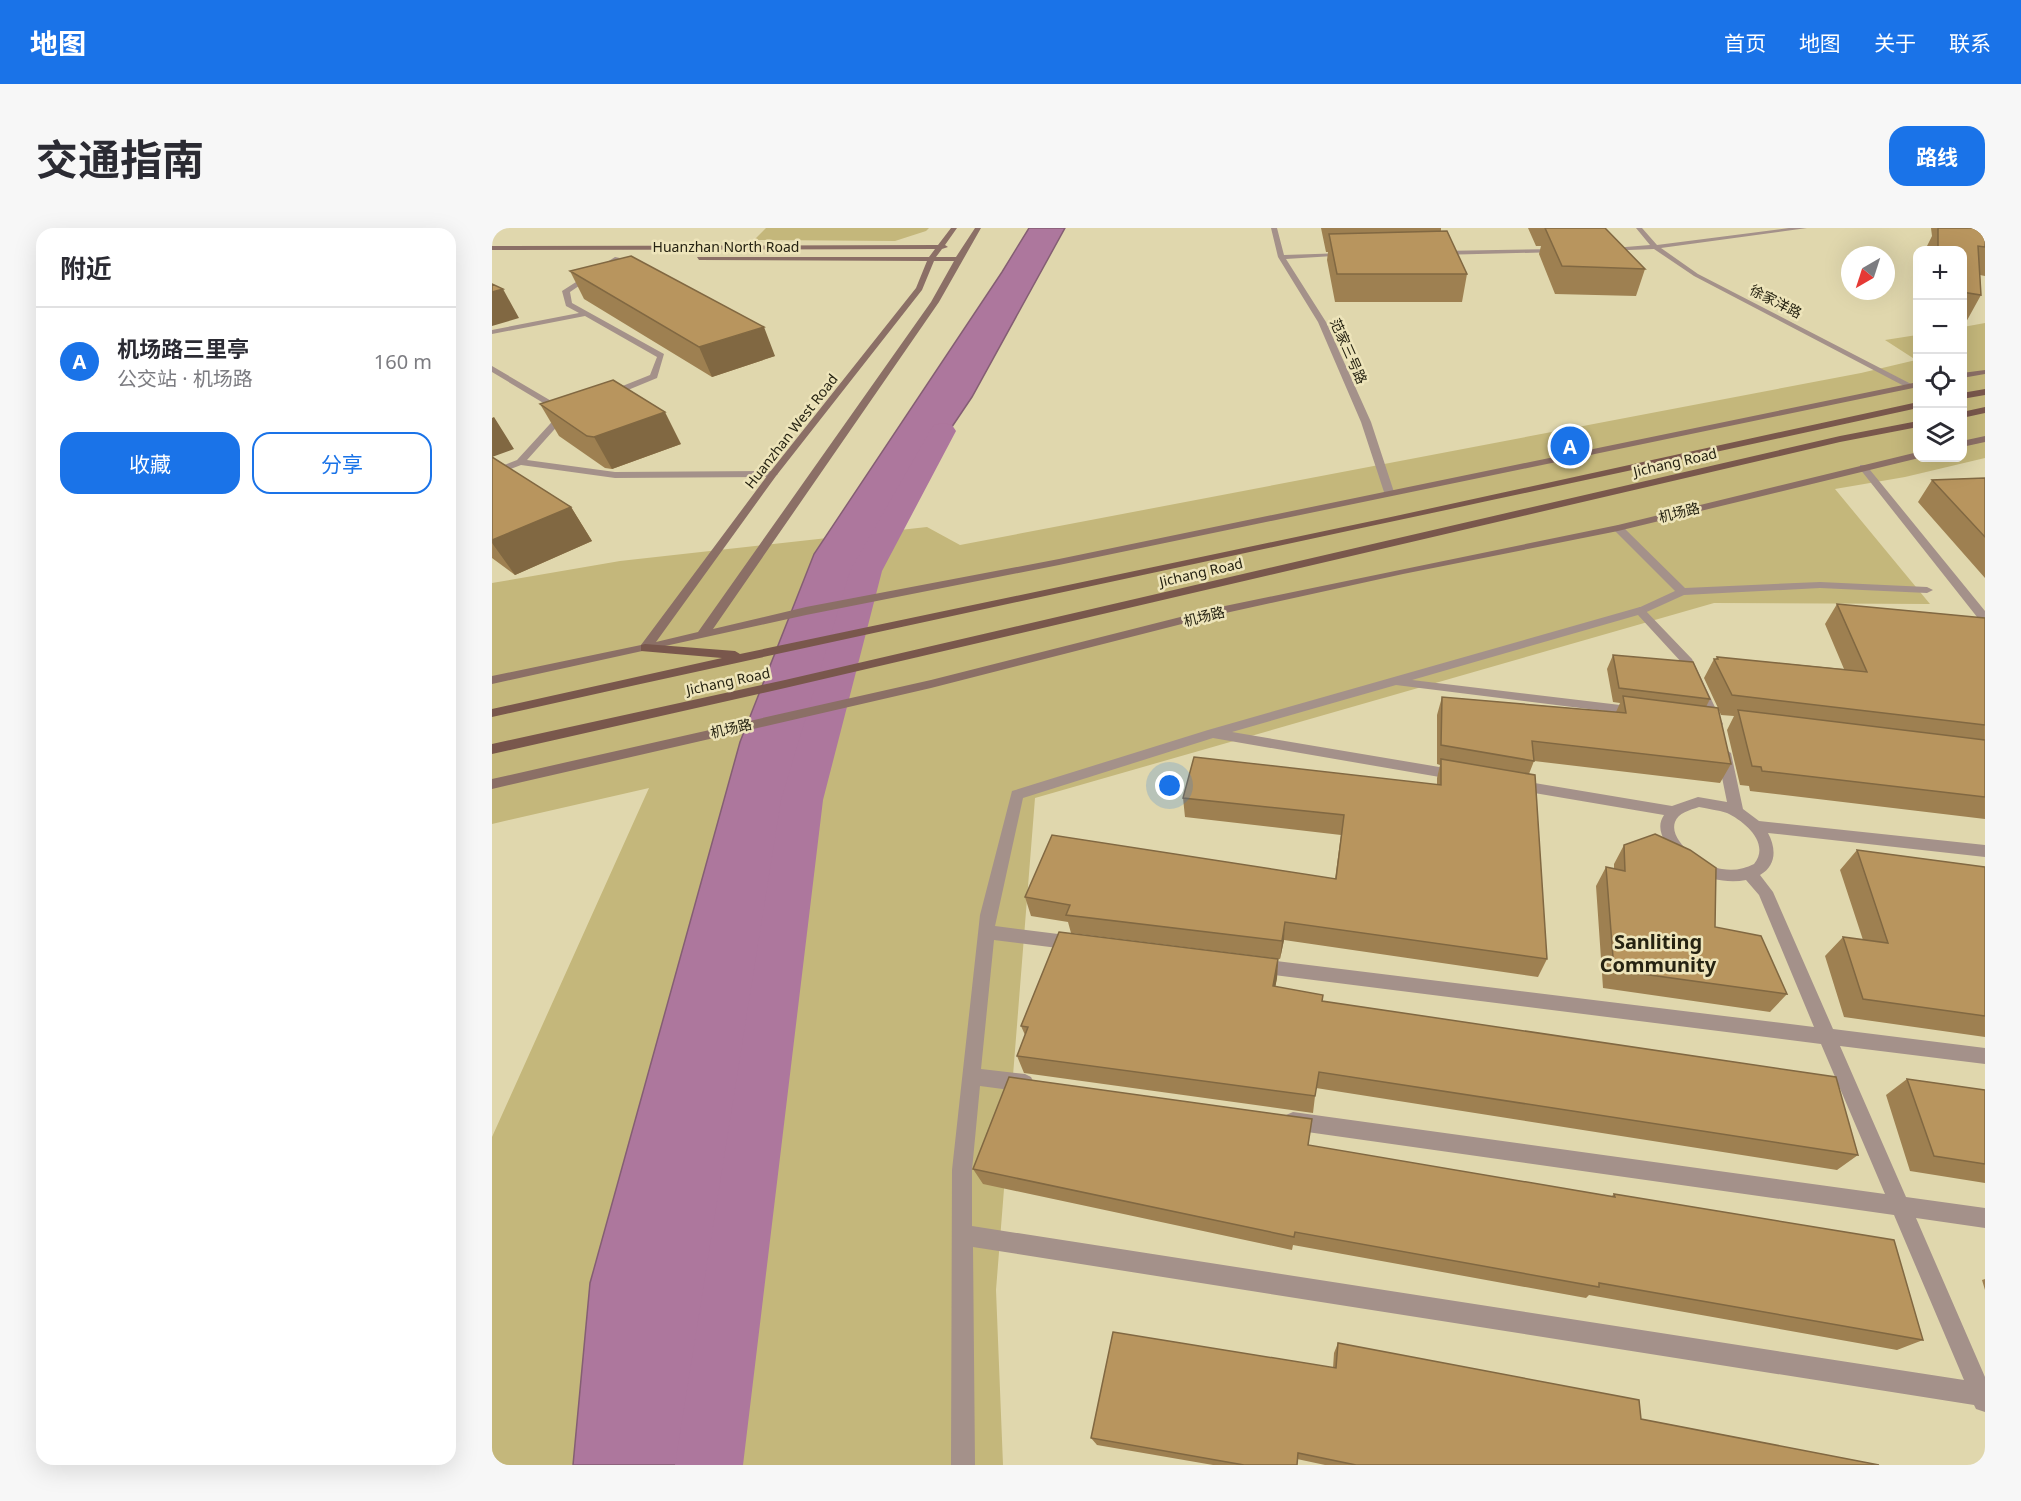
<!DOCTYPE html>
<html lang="zh">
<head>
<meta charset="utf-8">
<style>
	:root { --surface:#fff; --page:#f7f7f7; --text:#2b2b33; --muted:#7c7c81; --line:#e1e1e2; --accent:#1a73e8 }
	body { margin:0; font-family:"Noto Sans","Noto Sans SC",sans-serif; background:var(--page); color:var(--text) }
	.controls { position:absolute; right:18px; top:18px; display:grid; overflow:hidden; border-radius:12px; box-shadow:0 6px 24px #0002 }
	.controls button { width:54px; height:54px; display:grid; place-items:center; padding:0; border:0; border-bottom:2px solid var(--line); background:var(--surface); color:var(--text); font:30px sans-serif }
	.compass { position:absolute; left:1349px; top:18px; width:54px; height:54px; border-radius:50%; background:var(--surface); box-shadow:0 6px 24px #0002; rotate:219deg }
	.you { position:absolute; left:678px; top:558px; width:21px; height:21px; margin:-15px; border:4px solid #fff; border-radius:50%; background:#1a73e8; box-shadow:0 0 0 9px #1a73e833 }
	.badge { display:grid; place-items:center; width:39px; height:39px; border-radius:50%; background:var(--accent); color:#fff; font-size:20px; font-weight:700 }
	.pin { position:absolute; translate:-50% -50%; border:3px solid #fff; box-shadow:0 2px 6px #0006 }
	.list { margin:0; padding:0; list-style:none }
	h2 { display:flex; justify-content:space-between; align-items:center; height:78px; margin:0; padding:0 24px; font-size:26px }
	h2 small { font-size:20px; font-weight:400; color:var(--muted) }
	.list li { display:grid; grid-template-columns:39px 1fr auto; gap:18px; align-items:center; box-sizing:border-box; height:108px; padding:0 24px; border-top:2px solid var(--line) }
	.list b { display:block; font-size:22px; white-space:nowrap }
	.list p { margin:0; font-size:20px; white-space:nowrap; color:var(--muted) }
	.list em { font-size:20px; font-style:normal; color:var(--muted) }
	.actions { display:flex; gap:12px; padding:18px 24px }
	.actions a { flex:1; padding:14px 0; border:2px solid var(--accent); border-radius:18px; text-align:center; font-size:21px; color:var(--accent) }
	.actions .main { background:var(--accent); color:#fff }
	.icon { flex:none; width:33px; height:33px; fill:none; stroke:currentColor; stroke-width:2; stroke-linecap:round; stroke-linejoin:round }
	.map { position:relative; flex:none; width:1493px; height:1237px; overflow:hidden; border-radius:18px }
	header { display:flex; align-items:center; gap:36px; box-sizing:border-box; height:84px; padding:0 30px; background:var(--accent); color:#fff }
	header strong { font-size:28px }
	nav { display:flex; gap:33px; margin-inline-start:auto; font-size:21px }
	.intro { display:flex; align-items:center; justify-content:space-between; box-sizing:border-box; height:144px; padding:0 36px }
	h1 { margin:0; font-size:42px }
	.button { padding:15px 27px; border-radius:18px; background:var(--accent); color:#fff; font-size:21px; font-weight:700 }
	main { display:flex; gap:36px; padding:0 36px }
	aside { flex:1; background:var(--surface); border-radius:18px; box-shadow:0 6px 24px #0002 }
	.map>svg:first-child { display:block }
	.green { fill:#c4b77b }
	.water { fill:#ad779d; stroke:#845e73; stroke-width:1.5 }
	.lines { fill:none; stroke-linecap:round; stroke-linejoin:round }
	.canal { fill:#ad779d; fill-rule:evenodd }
	.service { fill:#a4918a; fill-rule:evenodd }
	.minor { fill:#a4918a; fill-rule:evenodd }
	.secondary { fill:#8b6f66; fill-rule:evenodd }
	.primary { fill:#79574c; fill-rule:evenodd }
	.wall { fill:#9e8051 }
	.shaded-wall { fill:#816842 }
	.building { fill:#b8955e; stroke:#816842; stroke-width:1.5 }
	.labels { text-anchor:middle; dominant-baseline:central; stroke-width:5; stroke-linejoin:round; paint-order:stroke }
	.far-street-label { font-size:14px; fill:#262312; stroke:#ede4ba }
	.quarter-label { font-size:20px; font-weight:bold; fill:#262312; stroke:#ede4ba }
</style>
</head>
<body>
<header>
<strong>地图</strong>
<nav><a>首页</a><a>地图</a><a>关于</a><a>联系</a></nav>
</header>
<div class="intro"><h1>交通指南</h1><a class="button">路线</a></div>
<main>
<aside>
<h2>附近<small></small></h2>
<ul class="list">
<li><span class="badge">A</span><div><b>机场路三里亭</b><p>公交站 · 机场路</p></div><em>160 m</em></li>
</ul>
<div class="actions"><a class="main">收藏</a><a>分享</a></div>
</aside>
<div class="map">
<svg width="1493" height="1237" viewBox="0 0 1493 1237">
	<rect width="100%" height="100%" fill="#e0d7ad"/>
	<!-- green -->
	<path class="green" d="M 274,0 L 437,0 L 434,3 L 403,13 L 262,12 Z
		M 1493,95 L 1493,230 L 1413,249 L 1343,261 L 1438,376 L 1222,375 L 543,570 L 504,1062 L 511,1237 L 0,1237 L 0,909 L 157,560 L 0,596 L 0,355 L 128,333 L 435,299 L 468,317 L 1369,145 L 1424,132 L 1393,112 L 1425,107 L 1426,230 L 1470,230 L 1471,99 Z"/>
	<!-- water -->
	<path class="water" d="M 537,0 L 573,0 L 480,169 L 357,352 L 220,1020 L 211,1237 L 81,1237 L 98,1055 L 248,514 L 322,326 L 510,44 Z"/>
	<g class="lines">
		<!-- canal -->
		<path class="canal" d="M 451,195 L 460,197 L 464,203 L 390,343 L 331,572 L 251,1237 L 183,1237 L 289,572 L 358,343 L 438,203 L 442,197 Z"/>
		<!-- service -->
		<path class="service" d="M 1126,297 L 1130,298 L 1193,360 L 1328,354 L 1435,359 L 1441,362 L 1435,365 L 1328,360 L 1192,367 L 1148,387 L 1142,383 L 1144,381 L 1183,363 L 1122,302 L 1121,300 Z"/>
		<!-- minor -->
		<path class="minor" d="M 779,0 L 785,0 L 792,27 L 854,25 L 857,27 L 794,31 L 834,94 L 879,194 L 902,264 L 901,266 L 892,264 L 869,194 L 826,94 L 786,29 Z
			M 1144,0 L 1150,0 L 1165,17 L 1297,0 L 1315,0 L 1169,20 L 1206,46 L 1421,157 L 1414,159 L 1202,48 L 1162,21 L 1112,23 L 1109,21 L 1158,17 Z
			M 1069,21 L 1067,24 L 947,27 L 944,25 L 947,23 Z
			M 123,29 L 128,30 L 78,64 L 80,75 L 172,126 L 165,150 L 119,169 L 113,169 L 113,165 L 158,147 L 165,129 L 93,88 L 0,106 L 0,102 L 87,85 L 74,78 L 70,63 Z
			M 0,138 L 78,184 L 35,232 L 123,244 L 281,243 L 286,246 L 281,249 L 123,250 L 29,237 L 0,248 L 0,242 L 25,232 L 68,185 L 0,144 Z
			M 1368,237 L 1374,237 L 1493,383 L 1493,395 L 1489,394 L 1368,241 Z
			M 1148,379 L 1152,381 L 1200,431 L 1231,496 L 1229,499 L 1219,499 L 1191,436 L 1146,387 L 920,452 L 1145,479 L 1152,483 L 1150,486 L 1145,487 L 904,457 L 740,504 L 965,542 L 972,547 L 970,551 L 965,552 L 721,510 L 531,570 L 503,698 L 582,708 L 588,710 L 590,715 L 588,720 L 582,722 L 502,712 L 489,841 L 533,846 L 539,849 L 542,855 L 539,861 L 533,864 L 488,858 L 480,942 L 480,998 L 1472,1152 L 1402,987 L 801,902 L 794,899 L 792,893 L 794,887 L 801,884 L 1393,966 L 1329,816 L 767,745 L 761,743 L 759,738 L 761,733 L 767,731 L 1322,799 L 1267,667 L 1254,652 C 1224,658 1187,642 1173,614 C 1168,604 1166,596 1172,587 L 1024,562 L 1017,557 L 1024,552 L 1180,578 L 1206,569 L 1235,574 L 1225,525 L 1232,520 L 1239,525 L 1251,581 L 1267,593 L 1493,617 L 1493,629 L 1276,605 C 1284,620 1285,637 1268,647 L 1281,664 L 1341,801 L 1493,820 L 1493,836 L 1348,818 L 1414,969 L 1493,980 L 1493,1000 L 1424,990 L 1493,1149 L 1493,1184 L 1484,1181 L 1482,1177 L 481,1019 L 483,1237 L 459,1237 L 460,942 L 488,687 L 520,563 L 716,502 ZM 1207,579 C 1216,581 1226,582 1235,585 C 1252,593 1279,615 1262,636 C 1252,641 1242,643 1230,641 C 1213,638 1176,614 1183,594 C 1186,585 1198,582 1207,579 Z"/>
		<!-- secondary -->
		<path class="secondary" d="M 459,0 L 465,0 L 453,17 L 456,19 L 450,21 L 444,29 L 464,29 L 483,0 L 489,0 L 447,74 L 221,401 L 314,379 L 567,331 L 1426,154 L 1426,159 L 567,337 L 314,387 L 0,456 L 0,448 L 149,417 L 278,244 L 424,60 L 435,33 L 207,32 L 205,29 L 437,29 L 443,21 L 0,22 L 0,18 L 446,17 ZM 442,33 L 462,33 L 439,74 L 206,404 L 164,414 L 284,248 L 430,62 Z
			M 1493,142 L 1493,146 L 1470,150 L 1470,145 Z
			M 1493,208 L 1493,214 L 1470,219 L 1470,213 Z
			M 1426,224 L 1427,230 L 1126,303 L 911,346 L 729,386 L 439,460 L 0,561 L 0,551 L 439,452 L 728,379 L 1126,297 Z"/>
		<!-- primary -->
		<path class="primary" d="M 1493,161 L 1493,167 L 1470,171 L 1470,165 Z
			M 1426,174 L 1426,180 C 951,284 474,383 0,489 L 0,481 L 230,430 L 149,423 L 149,417 L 153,416 L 243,423 L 248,426 L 899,289 Z
			M 1493,179 L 1493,185 L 1470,190 L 1470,184 Z
			M 1426,193 L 1426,199 L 1348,214 L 293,460 L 0,526 L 0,516 L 293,452 L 1348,208 Z"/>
	</g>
	<!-- wall -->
	<path class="wall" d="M 829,0 L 949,0 L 949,3 L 975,46 L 970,74 L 843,74 L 835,32 L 836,24 L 834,24 Z
		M 1036,0 L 1113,0 L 1153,41 L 1144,68 L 1063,66 L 1047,26 L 1049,18 L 1044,18 Z
		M 1439,0 L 1493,0 L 1493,48 L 1488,47 L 1489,67 L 1473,96 L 1470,95 L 1470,22 L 1433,22 L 1440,8 Z
		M 78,43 L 283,128 L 220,149 L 92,71 Z
		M 48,176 L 189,216 L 120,241 L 113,240 L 67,208 Z
		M 0,229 L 79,279 L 100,313 L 23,347 L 0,330 Z
		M 1493,250 L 1493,350 L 1426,274 L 1440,252 Z
		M 1345,376 L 1493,390 L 1493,591 L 1258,563 L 1257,558 L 1248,557 L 1235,502 L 1242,488 L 1229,487 L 1226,480 L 1239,536 L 1228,555 L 1042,533 L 1037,546 L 1055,731 L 1046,749 L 792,712 L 788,731 L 579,705 L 576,694 L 539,688 L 533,669 L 843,651 L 849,607 L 693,589 L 691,570 L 945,556 L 945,550 L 948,537 L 945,536 L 945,487 L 950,469 L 1124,484 L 1128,475 L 1121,474 L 1115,441 L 1121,427 L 1218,471 L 1214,479 L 1226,480 L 1212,450 L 1222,431 L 1224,431 L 1225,429 L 1352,441 L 1333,396 Z
		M 1132,617 L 1295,766 L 1278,784 L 1111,760 L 1104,658 L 1114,639 L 1122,641 L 1122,636 Z
		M 1365,622 L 1493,639 L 1493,809 L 1352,789 L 1333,728 L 1351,709 L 1371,712 L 1348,642 Z
		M 786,731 L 785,750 L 783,759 L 830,773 L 1366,927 L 1345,942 L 824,860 L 821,885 L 532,845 L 525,828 L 533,807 L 529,798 Z
		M 1415,851 L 1493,862 L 1493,955 L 1418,943 L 1394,867 Z
		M 816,917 L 1119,969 L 1122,966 L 1431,1112 L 1405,1122 L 1097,1067 L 1094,1070 L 801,1017 L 800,1022 L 491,956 L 481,941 Z
		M 1493,1051 L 1493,1062 L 1490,1052 Z
		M 846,1115 L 1149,1191 L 1387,1237 L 833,1237 L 805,1231 L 805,1237 L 721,1237 L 605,1217 L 599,1210 L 841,1140 L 842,1125 Z"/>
	<!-- shaded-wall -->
	<path class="shaded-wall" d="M 11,61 L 27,90 L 0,98 L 0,64 Z
		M 272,99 L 283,128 L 220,149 L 207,119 Z
		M 173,184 L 189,216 L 120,241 L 102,209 Z
		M 2,189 L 22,221 L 0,229 L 0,190 Z
		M 79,279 L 100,313 L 23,347 L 0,315 L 0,312 Z
		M 793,694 L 792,712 L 788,731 L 790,713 Z
		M 786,731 L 785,750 L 780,777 L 781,758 Z"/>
	<!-- building -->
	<path class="building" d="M 1053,0 L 1113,0 L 1153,41 L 1070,38 Z
		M 1446,0 L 1493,0 L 1493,19 L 1486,18 L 1489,67 L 1470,64 L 1470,22 L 1446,22 Z
		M 955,3 L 975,46 L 845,46 L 837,6 Z
		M 139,28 L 272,99 L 207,119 L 78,43 Z
		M 0,56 L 11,61 L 0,64 Z
		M 121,152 L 173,184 L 102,209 L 95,208 L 48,176 Z
		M 0,229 L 79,279 L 0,312 Z
		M 1493,250 L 1493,309 L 1440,252 Z
		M 1345,376 L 1493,390 L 1493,497 L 1240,467 L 1222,431 L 1226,431 L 1225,429 L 1375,444 Z
		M 1121,427 L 1201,434 L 1218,471 L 1127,460 Z
		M 1131,468 L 1226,480 L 1239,536 L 1040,513 L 1042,533 L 949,517 L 950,469 L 1134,485 Z
		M 1246,482 L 1493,512 L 1493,569 L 1270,543 L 1269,539 L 1260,538 Z
		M 702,529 L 949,557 L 949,531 L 1043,547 L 1055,731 L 793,694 L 790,713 L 574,687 L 578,677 L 533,669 L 560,607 L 844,651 L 852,587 L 691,570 Z
		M 1163,606 L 1198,622 L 1224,640 L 1223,699 L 1269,708 L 1295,766 L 1122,742 L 1114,639 L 1133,643 L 1132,617 Z
		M 1365,622 L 1493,639 L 1493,788 L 1371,771 L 1351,709 L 1396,715 Z
		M 567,704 L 786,731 L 781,758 L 831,767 L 830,773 L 1344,849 L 1366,927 L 827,844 L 823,868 L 525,828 L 536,799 L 529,798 Z
		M 517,849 L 820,891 L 816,917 L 1123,969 L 1122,966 L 1402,1012 L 1431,1112 L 1107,1055 L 1107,1059 L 803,1004 L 802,1009 L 481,941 Z
		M 1415,851 L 1493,862 L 1493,936 L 1442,928 Z
		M 621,1104 L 844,1140 L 846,1115 L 1147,1172 L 1149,1191 L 1387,1237 L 864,1237 L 806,1225 L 805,1237 L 752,1237 L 599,1210 Z"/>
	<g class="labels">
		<!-- far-street labels -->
		<g class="far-street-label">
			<text x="234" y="18">Huanzhan North Road</text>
			<text transform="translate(1284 73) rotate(27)">徐家洋路</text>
			<text transform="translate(857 123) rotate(66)">范家三号路</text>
			<text transform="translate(299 203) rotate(-52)">Huanzhan West Road</text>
			<text transform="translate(1183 234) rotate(-13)">Jichang Road</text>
			<text transform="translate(1187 284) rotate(-14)">机场路</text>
			<text transform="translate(709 344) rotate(-13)">Jichang Road</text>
			<text transform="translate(712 388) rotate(-14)">机场路</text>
			<text transform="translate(236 453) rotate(-12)">Jichang Road</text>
			<text transform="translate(239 500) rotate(-13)">机场路</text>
		</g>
		<!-- quarter labels -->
		<g class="quarter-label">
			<text x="1166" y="713">Sanliting<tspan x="1166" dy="23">Community</tspan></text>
		</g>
	</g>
</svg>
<div class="controls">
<button>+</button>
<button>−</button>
<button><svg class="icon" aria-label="locate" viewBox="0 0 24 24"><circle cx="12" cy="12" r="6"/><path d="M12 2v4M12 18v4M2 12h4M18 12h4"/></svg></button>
<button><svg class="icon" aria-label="layers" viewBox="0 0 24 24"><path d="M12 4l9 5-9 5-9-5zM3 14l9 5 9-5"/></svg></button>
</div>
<svg class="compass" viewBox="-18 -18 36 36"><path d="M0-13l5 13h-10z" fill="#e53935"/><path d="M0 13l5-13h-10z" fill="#7c7c81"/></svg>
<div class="you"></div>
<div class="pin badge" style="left:1078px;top:218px">A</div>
</div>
</main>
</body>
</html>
